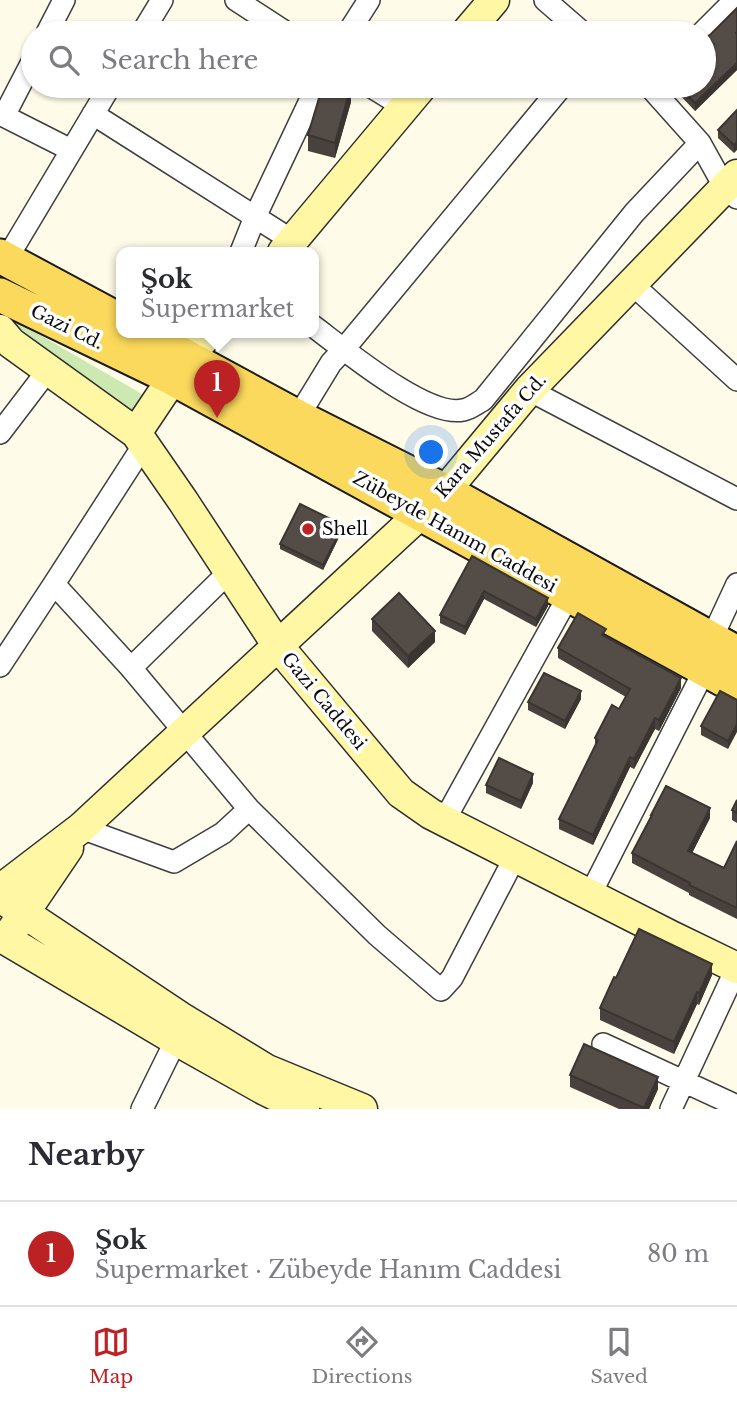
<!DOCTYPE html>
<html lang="en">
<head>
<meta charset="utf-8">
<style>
	:root { --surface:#fff; --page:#f7f7f7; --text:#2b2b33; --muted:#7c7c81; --line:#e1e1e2; --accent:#bc2124 }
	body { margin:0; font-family:"Libre Baskerville",serif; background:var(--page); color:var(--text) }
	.you { position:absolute; left:432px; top:453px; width:24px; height:24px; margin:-18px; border:5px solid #fff; border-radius:50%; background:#1a73e8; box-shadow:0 0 0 10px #1a73e833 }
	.badge { display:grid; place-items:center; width:46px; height:46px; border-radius:50%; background:var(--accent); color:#fff; font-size:23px; font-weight:700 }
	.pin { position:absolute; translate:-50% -58px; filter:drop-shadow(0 2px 4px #0008) }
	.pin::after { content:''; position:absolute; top:37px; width:24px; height:21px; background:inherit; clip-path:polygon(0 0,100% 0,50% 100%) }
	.popup { position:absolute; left:116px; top:247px; width:203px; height:91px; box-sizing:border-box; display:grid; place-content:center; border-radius:14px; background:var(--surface); filter:drop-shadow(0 2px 5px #0005); font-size:23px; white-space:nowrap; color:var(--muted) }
	.popup b { font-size:26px; color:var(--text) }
	.popup::after { content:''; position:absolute; left:50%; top:100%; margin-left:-14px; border:14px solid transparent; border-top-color:var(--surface) }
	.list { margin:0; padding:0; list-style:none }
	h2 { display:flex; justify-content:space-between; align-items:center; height:91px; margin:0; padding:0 28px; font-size:30px }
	h2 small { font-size:23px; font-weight:400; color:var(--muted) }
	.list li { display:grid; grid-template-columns:46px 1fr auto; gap:21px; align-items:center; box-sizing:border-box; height:105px; padding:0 28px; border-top:2px solid var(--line) }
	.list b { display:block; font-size:26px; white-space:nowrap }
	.list p { margin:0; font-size:23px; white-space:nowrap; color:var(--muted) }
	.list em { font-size:23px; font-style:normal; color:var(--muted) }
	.icon { flex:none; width:38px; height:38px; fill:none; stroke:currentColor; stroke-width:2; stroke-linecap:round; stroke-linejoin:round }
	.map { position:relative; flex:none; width:737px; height:1109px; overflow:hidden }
	.search { position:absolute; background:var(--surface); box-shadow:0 2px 5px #0004; left:21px; right:21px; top:21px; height:77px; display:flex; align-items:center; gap:18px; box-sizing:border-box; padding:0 24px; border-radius:38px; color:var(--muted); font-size:26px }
	.sheet { height:196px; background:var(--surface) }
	nav { display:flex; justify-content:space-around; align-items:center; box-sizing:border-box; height:98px; border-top:2px solid var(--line); background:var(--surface); font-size:19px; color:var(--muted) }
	nav a { display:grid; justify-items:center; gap:4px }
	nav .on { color:var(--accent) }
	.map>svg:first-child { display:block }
	.green { fill:#cde9b2 }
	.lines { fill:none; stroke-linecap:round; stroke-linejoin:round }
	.street-casing { stroke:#3e3e3e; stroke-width:24 }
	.secondary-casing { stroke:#2d2d2d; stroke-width:33 }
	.primary-casing { stroke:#1c1c1c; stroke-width:37 }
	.street { stroke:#fff; stroke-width:21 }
	.secondary { stroke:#fff7a4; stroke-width:30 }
	.primary { stroke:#fbd95c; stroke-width:33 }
	.wall { fill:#48413d }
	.shaded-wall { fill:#3b3532 }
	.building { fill:#544c47; stroke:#3b3532; stroke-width:2 }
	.poi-dot { fill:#bc2124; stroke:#fff; stroke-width:2.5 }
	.labels { text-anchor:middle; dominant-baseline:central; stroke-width:7; stroke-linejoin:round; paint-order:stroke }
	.street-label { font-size:18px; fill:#0b0b0b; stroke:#fff }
	.poi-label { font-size:18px; fill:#0b0b0b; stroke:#fff; text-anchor:start }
</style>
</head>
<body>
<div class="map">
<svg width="737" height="1109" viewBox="0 0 737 1109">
	<rect width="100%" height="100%" fill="#fffbe9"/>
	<!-- green -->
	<path class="green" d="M 0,312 L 142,394 L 131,412 L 78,375 Z"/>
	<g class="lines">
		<!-- street casing -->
		<g class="street-casing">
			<path id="street" d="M 236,0 L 287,33
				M 545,0 L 583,33
				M 47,33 L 64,0
				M 142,33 L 162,0
				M 348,33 L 369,0
				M 702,33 L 735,0
				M 370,86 L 404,107
				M 649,86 L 700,143 L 725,188 L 737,198
				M 0,114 L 71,150
				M 93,114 L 293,241
				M 4,116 L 33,60
				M 241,252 L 255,217 L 317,86
				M 6,260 L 110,86
				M 632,284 L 737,380
				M 313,326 C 344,349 426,418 463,410 C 470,409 477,403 483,400 L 634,213 L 700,143
				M 529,390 L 737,499
				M 298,417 L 331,363 L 344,349 L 562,86
				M 0,433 L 48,370
				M 54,584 L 131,668 L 249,809 L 377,935 L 441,990 L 452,978 L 515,857
				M 711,640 L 737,584
				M 0,666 L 54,584 L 143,446
				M 131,668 L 229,572
				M 444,821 L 569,595
				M 81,828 L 174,862 L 223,833 L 249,809
				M 590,895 L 705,669
				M 603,1044 L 737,1106
				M 142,1109 L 176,1040
				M 671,1109 L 737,967"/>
		</g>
		<!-- secondary casing -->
		<g class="secondary-casing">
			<path id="secondary" d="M 466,33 L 494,0
				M 283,252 L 422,86
				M 0,330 L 11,343 L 136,433 L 183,501 L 278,646 L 401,793 L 431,814 L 671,936 L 737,968
				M 136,433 L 187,357 L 210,332
				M 0,890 L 81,828 L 445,491 L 529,390 L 737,175
				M 0,897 L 180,1017 L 267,1070 L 362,1109
				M 13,929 L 68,848
				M 0,936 L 176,1040 L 265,1090 L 304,1109"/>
		</g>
		<!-- primary casing -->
		<g class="primary-casing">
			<path id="primary" d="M 0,256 L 121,321
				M 0,295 L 172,378 L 737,687
				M 141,332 L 298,417 L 445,491 L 737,653"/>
		</g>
		<!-- street -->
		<use href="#street" class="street"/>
		<!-- secondary -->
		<use href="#secondary" class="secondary"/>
		<!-- primary -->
		<use href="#primary" class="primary"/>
	</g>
	<!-- wall -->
	<path class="wall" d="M 737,8 L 737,70 L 695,111 L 676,91 L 676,86 L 704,86 L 710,49 L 707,45 L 707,37 L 711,34 Z
		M 351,102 L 335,158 L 308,151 L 308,135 Z
		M 737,110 L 734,153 L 718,138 L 718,130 Z
		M 343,529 L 323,570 L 280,549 L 280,544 Z
		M 472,556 L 548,606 L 536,627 L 484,599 L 465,635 L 440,623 L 440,615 Z
		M 372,619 L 435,642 L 408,668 L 372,631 Z
		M 606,637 L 681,688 L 659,731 L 655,729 L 634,769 L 630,767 L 593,845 L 559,829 L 559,819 L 595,747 L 595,738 L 619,709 L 626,697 L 558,658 L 558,648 Z
		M 581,699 L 565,729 L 528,710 L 528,702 Z
		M 737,700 L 728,749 L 701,735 L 701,726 Z
		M 533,783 L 521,809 L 486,793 L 486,785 Z
		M 737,800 L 737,823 L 732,820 L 732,810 Z
		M 651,815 L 710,818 L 692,853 L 724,868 L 737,841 L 737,919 L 689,895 L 689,893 L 632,863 L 632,853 L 651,818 Z
		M 712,975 L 699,1005 L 697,1004 L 674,1054 L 600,1020 L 600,1008 L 616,978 Z
		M 570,1075 L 658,1089 L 649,1109 L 619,1109 L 570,1087 Z"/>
	<!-- shaded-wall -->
	<path class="shaded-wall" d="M 737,62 L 737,70 L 695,111 L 695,103 Z
		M 351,86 L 351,102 L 335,158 L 335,143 Z
		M 737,142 L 737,150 L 734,153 L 734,145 Z
		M 343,525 L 343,529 L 323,570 L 323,565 Z
		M 484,591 L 484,599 L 465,635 L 465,627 Z
		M 548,598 L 548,606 L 536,627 L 536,619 Z
		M 435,631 L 435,642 L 408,668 L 408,656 Z
		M 681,678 L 681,688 L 659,731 L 659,720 Z
		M 581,691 L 581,699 L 565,729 L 565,721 Z
		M 655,718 L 655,729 L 634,769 L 634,759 Z
		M 737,724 L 737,732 L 728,749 L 728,741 Z
		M 630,757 L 630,767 L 593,845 L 593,835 Z
		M 533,774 L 533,783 L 521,809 L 521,801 Z
		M 710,808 L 710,818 L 688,861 L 688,851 Z
		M 712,964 L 712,975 L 699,1005 L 699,993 Z
		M 697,992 L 697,1004 L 674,1054 L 674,1042 Z
		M 658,1077 L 658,1089 L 649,1109 L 644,1109 Z"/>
	<!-- building -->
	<path class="building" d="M 737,8 L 737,32 L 736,33 L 737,34 L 737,63 L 695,103 L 678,86 L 704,86 L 704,55 L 714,45 L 707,37 L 711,34 Z
		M 324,86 L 351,86 L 335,143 L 308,135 L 319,98 Z
		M 737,110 L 737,142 L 734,145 L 718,130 Z
		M 300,504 L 343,525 L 323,565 L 280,544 Z
		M 472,556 L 548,598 L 536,619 L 484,591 L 465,627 L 440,615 Z
		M 399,593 L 435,631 L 408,656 L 372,619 Z
		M 578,613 L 606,629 L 602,635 L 681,678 L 659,720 L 655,718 L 634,759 L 630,757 L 593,835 L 559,819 L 598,740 L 595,738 L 612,705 L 619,709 L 630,689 L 558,648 Z
		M 544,673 L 581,691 L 565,721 L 528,702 Z
		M 720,691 L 737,700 L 737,724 L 728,741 L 701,726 Z
		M 499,758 L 533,774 L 521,801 L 486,785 Z
		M 666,786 L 710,808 L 688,851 L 724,868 L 737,841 L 737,908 L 689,885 L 690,883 L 632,853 L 652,815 L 651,815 Z
		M 737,800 L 737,813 L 732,810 Z
		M 639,929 L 712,964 L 699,993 L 697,992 L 674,1042 L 600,1008 L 614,977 L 616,978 Z
		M 584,1044 L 658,1077 L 644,1108 L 570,1075 Z"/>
	<!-- markers -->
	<circle class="poi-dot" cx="308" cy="529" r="7"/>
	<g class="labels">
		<!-- street labels -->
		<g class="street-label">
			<text transform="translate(67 327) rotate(26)">Gazi Cd.</text>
			<text transform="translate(491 436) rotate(-49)">Kara Mustafa Cd.</text>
			<text transform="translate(455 532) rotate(29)">Zübeyde Hanım Caddesi</text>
			<text transform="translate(324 701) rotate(50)">Gazi Caddesi</text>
		</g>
		<!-- poi labels -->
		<g class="poi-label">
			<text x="322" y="529">Shell</text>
		</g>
	</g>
</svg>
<div class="you"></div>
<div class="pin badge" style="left:217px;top:418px">1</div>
<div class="popup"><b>Şok</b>Supermarket</div>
<div class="search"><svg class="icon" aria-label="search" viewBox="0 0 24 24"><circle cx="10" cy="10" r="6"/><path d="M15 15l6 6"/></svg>Search here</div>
</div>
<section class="sheet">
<h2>Nearby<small></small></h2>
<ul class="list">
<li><span class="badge">1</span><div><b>Şok</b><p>Supermarket · Zübeyde Hanım Caddesi</p></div><em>80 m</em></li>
</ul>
</section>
<nav>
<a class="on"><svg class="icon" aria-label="map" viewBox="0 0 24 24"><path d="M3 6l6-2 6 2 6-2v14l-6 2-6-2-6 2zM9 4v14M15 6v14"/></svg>Map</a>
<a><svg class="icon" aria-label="directions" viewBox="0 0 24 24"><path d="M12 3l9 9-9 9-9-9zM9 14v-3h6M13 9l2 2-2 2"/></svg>Directions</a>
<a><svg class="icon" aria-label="saved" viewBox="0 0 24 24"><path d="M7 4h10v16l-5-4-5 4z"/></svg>Saved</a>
</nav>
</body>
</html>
